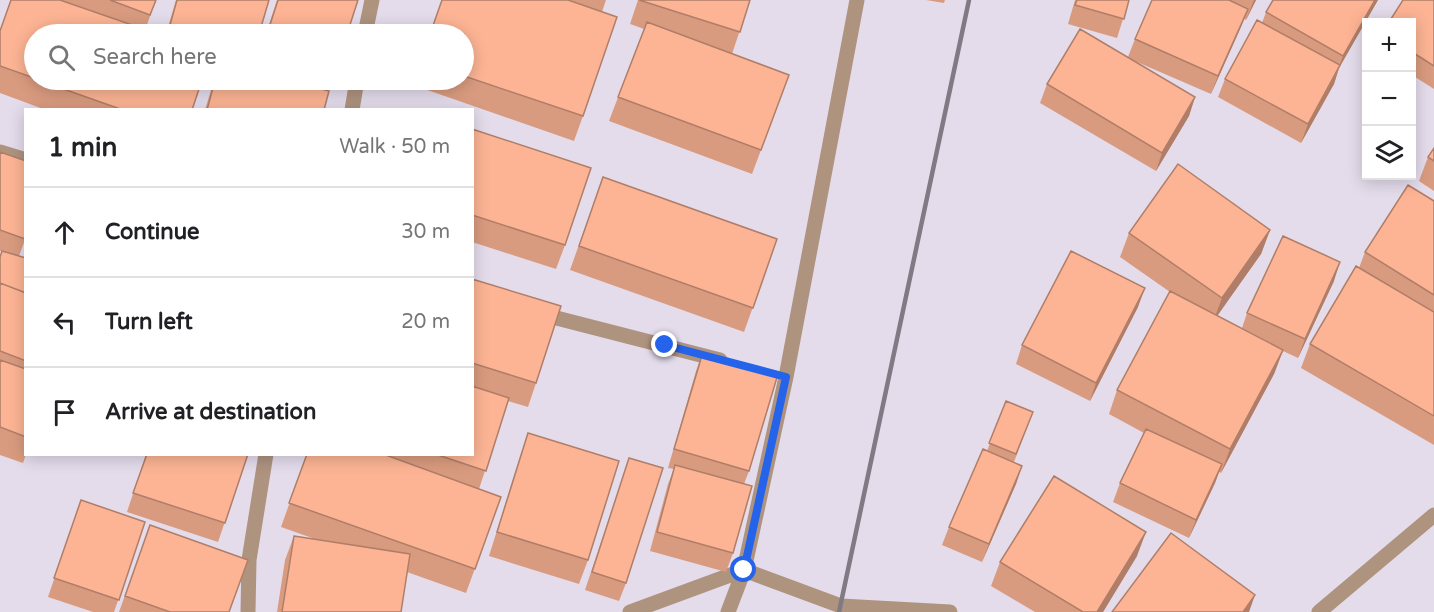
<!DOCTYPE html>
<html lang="en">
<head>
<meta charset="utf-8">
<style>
	:root { --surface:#fff; --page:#f2f2f2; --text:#202124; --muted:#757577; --line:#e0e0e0 }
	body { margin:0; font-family:"Varela Round",sans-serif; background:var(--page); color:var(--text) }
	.controls { position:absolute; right:18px; top:18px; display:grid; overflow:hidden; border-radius:0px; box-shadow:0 3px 15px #0003 }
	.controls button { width:54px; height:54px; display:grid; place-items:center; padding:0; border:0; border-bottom:2px solid var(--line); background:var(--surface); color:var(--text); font:30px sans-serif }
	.stop { position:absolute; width:18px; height:18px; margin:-14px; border:4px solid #2563eb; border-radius:50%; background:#fff }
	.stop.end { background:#2563eb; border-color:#fff; box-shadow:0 2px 6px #0008 }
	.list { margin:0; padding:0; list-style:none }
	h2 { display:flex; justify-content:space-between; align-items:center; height:78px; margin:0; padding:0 24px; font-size:26px }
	h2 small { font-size:20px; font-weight:400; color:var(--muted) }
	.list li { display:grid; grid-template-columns:39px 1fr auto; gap:18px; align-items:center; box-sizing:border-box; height:90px; padding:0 24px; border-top:2px solid var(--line) }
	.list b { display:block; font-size:22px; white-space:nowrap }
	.list em { font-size:20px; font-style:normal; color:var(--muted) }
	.icon { flex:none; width:33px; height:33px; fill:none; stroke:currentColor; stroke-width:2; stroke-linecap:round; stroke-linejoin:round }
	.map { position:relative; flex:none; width:1434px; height:612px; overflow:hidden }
	.search { position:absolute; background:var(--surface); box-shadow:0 3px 15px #0003; left:24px; top:24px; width:450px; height:66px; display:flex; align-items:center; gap:15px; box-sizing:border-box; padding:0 21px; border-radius:33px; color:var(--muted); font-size:22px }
	.panel { position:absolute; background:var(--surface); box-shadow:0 3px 15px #0003; left:24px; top:108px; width:450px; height:348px; border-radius:0px }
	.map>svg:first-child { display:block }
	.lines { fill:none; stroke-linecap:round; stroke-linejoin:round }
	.minor { stroke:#ae937f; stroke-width:15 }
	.rail { stroke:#807a84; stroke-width:4.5 }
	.wall { fill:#d99b7f }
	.shaded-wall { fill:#b07e68 }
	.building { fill:#fcb494; stroke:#b07e68; stroke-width:1.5 }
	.route { stroke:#2563eb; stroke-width:8 }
</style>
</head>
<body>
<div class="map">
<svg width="1434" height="612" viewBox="0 0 1434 612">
	<rect width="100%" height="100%" fill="#e4dceb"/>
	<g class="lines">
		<!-- minor -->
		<path class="minor" d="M 365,34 L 372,0
			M 352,110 L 357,80
			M 0,152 L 26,160
			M 537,313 L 720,360
			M 248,612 L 249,560 L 266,454
			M 630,612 L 744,570 L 841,606 L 950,612
			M 728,612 L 744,570 L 786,377 L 857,0
			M 1319,612 L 1434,515"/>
		<!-- rail -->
		<path class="rail" d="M 839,612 L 969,0"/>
	</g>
	<!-- wall -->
	<path class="wall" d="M 11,0 L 156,0 L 145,30 L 34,34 L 34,80 L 202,80 L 192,110 L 46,110 L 0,93 L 0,31 Z
		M 176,0 L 269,0 L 259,34 L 166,34 Z
		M 277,0 L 358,0 L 347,34 L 266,34 Z
		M 442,0 L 606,0 L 602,12 L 583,116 L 574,141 L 413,85 L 415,80 L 464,80 L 464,34 L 430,34 Z
		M 638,0 L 750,0 L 732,54 L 789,75 L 752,174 L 609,121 L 644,29 L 630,24 Z
		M 926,0 L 945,0 L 944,3 Z
		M 1075,0 L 1129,0 L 1117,38 L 1068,24 Z
		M 1152,0 L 1256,0 L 1246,20 L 1244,19 L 1211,94 L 1130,59 L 1195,97 L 1189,116 L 1156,171 L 1040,103 L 1047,84 L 1128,57 L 1135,39 Z
		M 1273,0 L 1378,0 L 1339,68 L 1334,84 L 1301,143 L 1218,97 L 1225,79 L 1262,23 L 1266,12 Z
		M 1434,0 L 1434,89 L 1412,75 L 1412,22 Z
		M 214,80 L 287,80 L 324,110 L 205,110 Z
		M 472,129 L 565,245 L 556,269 L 472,242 Z
		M 1434,148 L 1434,191 L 1419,181 L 1428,157 Z
		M 0,152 L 26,237 L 19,256 L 26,258 L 26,454 L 23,463 L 0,455 L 0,257 L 2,251 L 0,251 Z
		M 603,177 L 777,239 L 744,332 L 570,270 Z
		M 1434,201 L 1434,445 L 1301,368 L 1310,344 L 1359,268 L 1365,252 Z
		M 1270,230 L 1261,254 L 1217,315 L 1242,328 L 1247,313 L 1334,281 L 1298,358 L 1283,351 L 1274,374 L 1221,473 L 1219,472 L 1215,483 L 1189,538 L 1113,502 L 1120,483 L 1144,433 L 1109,414 L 1117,390 L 1170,292 L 1120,257 L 1129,233 Z
		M 472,279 L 536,383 L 528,407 L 508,401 L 479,489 L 501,497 L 466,593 L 407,572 L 401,612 L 277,612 L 285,560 L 294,536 L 315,539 L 281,527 L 307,454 L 386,455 L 386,454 L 472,454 Z
		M 1138,307 L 1090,401 L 1016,364 L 1022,345 Z
		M 703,352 L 749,471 L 744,484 L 733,553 L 726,572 L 650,551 L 668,484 L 674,469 L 668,468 L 696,371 Z
		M 1006,401 L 1033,412 L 1014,462 L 1022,466 L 1016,484 L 982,562 L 942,545 L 949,527 L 987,451 Z
		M 528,433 L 588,560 L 579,584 L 489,556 L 520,457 Z
		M 146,454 L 248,454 L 218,542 L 127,512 Z
		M 629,458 L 626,583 L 619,601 L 585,590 Z
		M 81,500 L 145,522 L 114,612 L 93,612 L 48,597 Z
		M 150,525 L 229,612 L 119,612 Z
		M 1137,556 L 1103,612 L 1035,612 L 991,586 L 1000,562 Z"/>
	<!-- shaded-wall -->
	<path class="shaded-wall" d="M 1254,0 L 1256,0 L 1246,20 Z
		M 1375,0 L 1378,0 L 1339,68 L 1334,84 L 1301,143 L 1308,124 L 1337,72 L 1343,56 Z
		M 1248,9 L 1241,27 L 1211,94 L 1218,76 Z
		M 1195,97 L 1189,116 L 1156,171 L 1162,153 Z
		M 1270,230 L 1261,254 L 1213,322 L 1222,298 Z
		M 1340,262 L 1334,281 L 1298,358 L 1305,339 Z
		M 1145,288 L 1138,307 L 1090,401 L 1096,383 Z
		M 1283,350 L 1274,374 L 1221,473 L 1230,449 Z
		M 1222,464 L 1215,483 L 1189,538 L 1196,520 Z
		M 1022,466 L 1016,484 L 982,562 L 989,544 Z
		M 1146,532 L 1137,556 L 1103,612 L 1097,612 Z
		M 1255,595 L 1249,612 L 1243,612 Z"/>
	<!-- building -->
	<path class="building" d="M 11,0 L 60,0 L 158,34 L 34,34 L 34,78 L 0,66 L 0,31 Z
		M 110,0 L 156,0 L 150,15 Z
		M 177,0 L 269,0 L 259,34 L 204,34 L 170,25 Z
		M 278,0 L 358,0 L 347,34 L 267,34 Z
		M 442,0 L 568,0 L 617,17 L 583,116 L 464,76 L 464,34 L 430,34 Z
		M 639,0 L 750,0 L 740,32 Z
		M 1077,0 L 1129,0 L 1124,19 L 1075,5 Z
		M 1152,0 L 1229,0 L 1248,9 L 1218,76 L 1135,39 Z
		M 1273,0 L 1375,0 L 1343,56 L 1266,12 Z
		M 1403,0 L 1434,0 L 1434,66 L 1412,52 L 1412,22 L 1389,22 Z
		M 1257,20 L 1340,65 L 1308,124 L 1225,79 Z
		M 647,22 L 789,75 L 761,150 L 618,97 Z
		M 1080,29 L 1195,97 L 1162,153 L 1047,84 Z
		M 38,80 L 202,80 L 192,110 L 123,110 Z
		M 215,80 L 287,80 L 329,91 L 324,110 L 207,110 Z
		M 472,129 L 591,168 L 565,245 L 472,215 Z
		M 1434,148 L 1434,161 L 1428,157 Z
		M 0,152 L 26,161 L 25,239 L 0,230 Z
		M 1178,164 L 1270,230 L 1222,298 L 1129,233 Z
		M 603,177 L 777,239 L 753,308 L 579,246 Z
		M 1408,185 L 1434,201 L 1434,295 L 1365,252 Z
		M 1283,236 L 1340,262 L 1305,339 L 1247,313 Z
		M 2,251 L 26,258 L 26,293 L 0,283 L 0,257 Z
		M 1071,251 L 1145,288 L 1096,383 L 1022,345 Z
		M 1356,266 L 1434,312 L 1434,416 L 1310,344 Z
		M 472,279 L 561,306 L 536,383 L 472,363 Z
		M 0,283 L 26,293 L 26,361 L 0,351 Z
		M 1170,291 L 1283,350 L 1230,449 L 1117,390 Z
		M 703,352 L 778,374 L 749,471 L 674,449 Z
		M 0,360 L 26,369 L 26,437 L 0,427 Z
		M 472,386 L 509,398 L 486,471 L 435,454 L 472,454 Z
		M 1006,401 L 1033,412 L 1016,454 L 989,443 Z
		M 1146,429 L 1222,464 L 1196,520 L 1120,483 Z
		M 528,433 L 619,461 L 588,560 L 497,532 Z
		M 983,449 L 1022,466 L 989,544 L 949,527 Z
		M 147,454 L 248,454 L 225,523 L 133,493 Z
		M 307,454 L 383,454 L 501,497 L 475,569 L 289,503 Z
		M 629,458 L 663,468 L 626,583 L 592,572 Z
		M 675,465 L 752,486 L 733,553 L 657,532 Z
		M 1054,476 L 1146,532 L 1097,612 L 1083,612 L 1000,562 Z
		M 81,500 L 145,522 L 119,600 L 54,578 Z
		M 150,525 L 248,560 L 229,612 L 170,612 L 125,596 Z
		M 1171,533 L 1255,595 L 1243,612 L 1112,612 Z
		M 294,536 L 410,554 L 401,612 L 282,612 Z"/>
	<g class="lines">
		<!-- route -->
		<path class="route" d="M 665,345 L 786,377 L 744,570"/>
	</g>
</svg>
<div class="controls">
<button>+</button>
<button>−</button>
<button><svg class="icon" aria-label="layers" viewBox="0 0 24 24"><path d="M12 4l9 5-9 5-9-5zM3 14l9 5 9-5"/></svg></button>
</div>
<div class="stop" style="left:744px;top:570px"></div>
<div class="stop end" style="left:665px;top:345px"></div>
<div class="search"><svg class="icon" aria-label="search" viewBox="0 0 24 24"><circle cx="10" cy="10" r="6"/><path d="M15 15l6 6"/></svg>Search here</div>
<section class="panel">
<h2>1 min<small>Walk · 50 m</small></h2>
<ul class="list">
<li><svg class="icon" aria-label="ahead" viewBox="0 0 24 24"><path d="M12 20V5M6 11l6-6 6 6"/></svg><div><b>Continue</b></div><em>30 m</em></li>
<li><svg class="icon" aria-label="left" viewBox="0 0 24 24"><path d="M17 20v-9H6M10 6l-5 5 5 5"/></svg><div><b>Turn left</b></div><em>20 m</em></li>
<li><svg class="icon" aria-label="arrive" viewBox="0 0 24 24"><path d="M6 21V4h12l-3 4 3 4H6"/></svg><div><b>Arrive at destination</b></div></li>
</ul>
</section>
</div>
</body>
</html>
